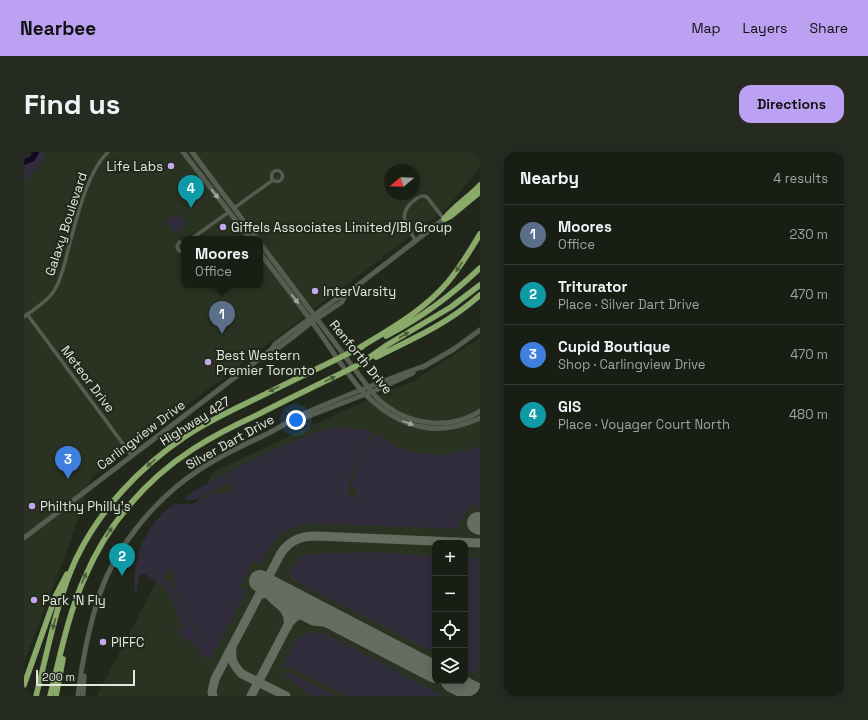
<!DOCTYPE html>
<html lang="en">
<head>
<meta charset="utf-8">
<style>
	:root { --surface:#191e14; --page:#262b22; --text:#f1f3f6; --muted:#9fa2a0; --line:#373c34; --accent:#bca0f2 }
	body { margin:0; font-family:"Space Grotesk",sans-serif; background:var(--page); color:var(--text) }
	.controls { position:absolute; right:12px; bottom:12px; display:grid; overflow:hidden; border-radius:8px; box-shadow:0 2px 10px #0003 }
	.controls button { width:36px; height:36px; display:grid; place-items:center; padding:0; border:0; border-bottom:1px solid var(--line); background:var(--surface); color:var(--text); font:20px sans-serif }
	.compass { position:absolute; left:360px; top:12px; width:36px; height:36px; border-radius:50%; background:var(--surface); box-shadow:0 2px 10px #0003; rotate:251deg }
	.scale { position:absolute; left:12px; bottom:10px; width:99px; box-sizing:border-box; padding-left:4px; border:2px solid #e2e7de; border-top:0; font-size:11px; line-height:14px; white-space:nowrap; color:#e2e7de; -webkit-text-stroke:3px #21281b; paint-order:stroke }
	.you { position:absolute; left:272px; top:268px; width:14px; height:14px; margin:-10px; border:3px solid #fff; border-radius:50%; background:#1a73e8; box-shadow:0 0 0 6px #1a73e833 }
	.badge { display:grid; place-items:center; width:26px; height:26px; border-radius:50%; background:var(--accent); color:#fff; font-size:13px; font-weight:700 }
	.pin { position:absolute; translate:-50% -33px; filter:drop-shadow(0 1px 2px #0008) }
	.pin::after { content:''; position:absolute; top:21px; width:14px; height:12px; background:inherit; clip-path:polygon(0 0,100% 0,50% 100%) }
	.popup { position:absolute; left:157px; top:84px; width:82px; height:52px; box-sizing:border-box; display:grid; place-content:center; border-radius:8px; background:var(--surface); filter:drop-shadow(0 1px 3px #0005); font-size:13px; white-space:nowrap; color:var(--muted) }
	.popup b { font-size:15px; color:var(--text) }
	.popup::after { content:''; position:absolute; left:50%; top:100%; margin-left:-8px; border:8px solid transparent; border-top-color:var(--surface) }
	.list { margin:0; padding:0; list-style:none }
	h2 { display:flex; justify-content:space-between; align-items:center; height:52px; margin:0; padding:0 16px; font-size:17px }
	h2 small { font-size:13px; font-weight:400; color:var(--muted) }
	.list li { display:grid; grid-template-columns:26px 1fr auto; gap:12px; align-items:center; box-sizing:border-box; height:60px; padding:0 16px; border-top:1px solid var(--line) }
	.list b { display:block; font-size:15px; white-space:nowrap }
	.list p { margin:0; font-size:13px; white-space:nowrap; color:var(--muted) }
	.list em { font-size:13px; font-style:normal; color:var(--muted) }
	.icon { flex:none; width:22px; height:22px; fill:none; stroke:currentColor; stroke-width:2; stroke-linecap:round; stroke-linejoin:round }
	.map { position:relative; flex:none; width:456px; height:544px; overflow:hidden; border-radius:12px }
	header { display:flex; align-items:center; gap:24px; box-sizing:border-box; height:56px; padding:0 20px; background:var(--accent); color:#111 }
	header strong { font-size:19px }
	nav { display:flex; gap:22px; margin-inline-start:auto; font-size:14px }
	.intro { display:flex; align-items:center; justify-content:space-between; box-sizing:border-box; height:96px; padding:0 24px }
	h1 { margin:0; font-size:28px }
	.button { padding:10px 18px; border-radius:12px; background:var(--accent); color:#111; font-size:14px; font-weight:700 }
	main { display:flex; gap:24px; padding:0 24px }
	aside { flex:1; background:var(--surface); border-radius:12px; box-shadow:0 2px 10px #0003 }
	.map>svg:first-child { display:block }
	.built { fill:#2a3321; fill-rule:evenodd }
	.green { fill:#322d3c }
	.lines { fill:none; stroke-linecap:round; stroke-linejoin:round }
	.river { stroke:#12091e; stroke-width:6 }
	.taxiway { stroke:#656c60; stroke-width:9 }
	.runway { stroke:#656c60; stroke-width:22 }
	.street-casing { stroke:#3e4439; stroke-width:4 }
	.secondary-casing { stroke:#3e4439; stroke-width:5.5 }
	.highway-casing { stroke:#3e4439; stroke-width:6 }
	.street { stroke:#565e4f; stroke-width:3 }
	.secondary { stroke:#565e4f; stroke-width:4.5 }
	.highway { stroke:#89aa68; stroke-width:5.5 }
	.highway-bridge-casing { stroke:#3e4439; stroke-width:6; stroke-linecap:butt }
	.highway-bridge { stroke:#89aa68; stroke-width:5.5 }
	.oneway { fill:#a3a99e }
	.oneway2 { fill:#4b5c3a }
	.poi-dot { fill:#c4a7f1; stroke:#21281b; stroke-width:1.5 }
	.labels { text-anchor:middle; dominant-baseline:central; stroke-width:4; stroke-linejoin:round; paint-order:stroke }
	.poi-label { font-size:13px; fill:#e2e7de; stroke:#21281b; text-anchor:start }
	.street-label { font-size:13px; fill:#e2e7de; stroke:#21281b }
</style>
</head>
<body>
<header>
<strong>Nearbee</strong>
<nav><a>Map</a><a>Layers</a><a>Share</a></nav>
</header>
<div class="intro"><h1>Find us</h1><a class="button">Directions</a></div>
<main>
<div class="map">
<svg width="456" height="544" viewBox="0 0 456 544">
	<rect width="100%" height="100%" fill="#21281b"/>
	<!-- built -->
	<path class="built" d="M 21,0 L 456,0 L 456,15 L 422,57 L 67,326 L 61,348 L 38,412 L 0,510 L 0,30 L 20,9 ZM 366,18 L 390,18 L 390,42 L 366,42 ZM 160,87 L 236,87 L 236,133 L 160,133 Z
		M 456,186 L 456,544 L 73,544 L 189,320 L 328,255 L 389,229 ZM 411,391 L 441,391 L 441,529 L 411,529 Z"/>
	<!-- green -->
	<path class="green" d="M 0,0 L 21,0 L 20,9 L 0,30 Z
		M 153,61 L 162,72 L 152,81 L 142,69 Z
		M 321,275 L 342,278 L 347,280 L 347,282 C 342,300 320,325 325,344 L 331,346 L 333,341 L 332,338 L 328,335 C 328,318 341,301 348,286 L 351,283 L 354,283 C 361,288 369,293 376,296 C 402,306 431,304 456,294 L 456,356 L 447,352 L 432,377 L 286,371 C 258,375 249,388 236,412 L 229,409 L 215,435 L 222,439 L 186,508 L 174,502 L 176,498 L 176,489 L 150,432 L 149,425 L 152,422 L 151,420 L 148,420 L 146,418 L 141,421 L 139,425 L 147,432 L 151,438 L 174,488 L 174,496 L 173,496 L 147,475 L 147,474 L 154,479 L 160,476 L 142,436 L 121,422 L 116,422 L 114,429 L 113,438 L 112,439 L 110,438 L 111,416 L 117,393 L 129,372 L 142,358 L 150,352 L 168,352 L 191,341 L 202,341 L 210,337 L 206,331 L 209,330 L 204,320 L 244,300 L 293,280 L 302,277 Z
		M 202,321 L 206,330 L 173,347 L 161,349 L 161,346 L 165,342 Z
		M 346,400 L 411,404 L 411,501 L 265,425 C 266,415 275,406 283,402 Z
		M 441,405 L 456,406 L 456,511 L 450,522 L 441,517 Z
		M 289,480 L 300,481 L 420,544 L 323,544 L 269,516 L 260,515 L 259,513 L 274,485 Z
		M 264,520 L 269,522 L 311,544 L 288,544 L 262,525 L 260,522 Z"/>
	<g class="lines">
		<!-- river -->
		<path class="river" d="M 0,10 L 8,7 L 12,0"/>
		<!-- taxiway -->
		<path class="taxiway" d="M 243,429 C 240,454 267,448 264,474
			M 239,442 L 246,439 L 256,440
			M 252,450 L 289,469 L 319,472
			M 208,498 C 206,508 211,515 218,522 L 262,544
			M 438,535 L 444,544
			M 189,544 L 188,539 L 191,527 L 257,401 C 266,388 277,384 293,384 L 456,391
			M 227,544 L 265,471 C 275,459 284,458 298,462
			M 454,544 L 456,539"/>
		<!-- runway -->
		<path class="runway" d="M 454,371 L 456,372
			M 236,429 L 411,520
			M 428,529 L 456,544"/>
		<!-- street casing -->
		<g class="street-casing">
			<path id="street" d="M247.5 24a5.5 5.5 0 1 1 11 0a5.5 5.5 0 1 1-11 0Z
				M 210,56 L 249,28
				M 167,87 L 205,60
				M 392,89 C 382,73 372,61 392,47 C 396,44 398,43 403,45 L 420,67
				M 160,91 L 155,90 L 153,95 L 155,99 L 160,99
				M 3,162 L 108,304
				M 0,165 C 10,157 23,150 30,139 C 37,128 41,111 44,98 C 52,70 62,21 84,0"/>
		</g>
		<!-- secondary casing -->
		<g class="secondary-casing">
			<path id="secondary" d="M 159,0 L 226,87
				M 168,0 L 233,87
				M 236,91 L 344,235 C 350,243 356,250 364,255 C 390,274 429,277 456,259
				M 236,101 C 257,128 278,156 298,184 C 311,203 324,224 340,241 C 373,275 411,287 456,266
				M 248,197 L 254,196 L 269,185 L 285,172 L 318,150 L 321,143
				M 399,215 L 430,197 L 456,178
				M 272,269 L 352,238 L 389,221
				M 0,386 L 248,197 L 251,192 L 315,145 L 321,143 L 420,67
				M 54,544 C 58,509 65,474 76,441 C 93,393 133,345 175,318 C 197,303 222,292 245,281 C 256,275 266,269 277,263 C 317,245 359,229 400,214
				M 59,544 L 60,524"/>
		</g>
		<!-- highway casing -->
		<g class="highway-casing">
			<path id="highway" d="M 420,67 C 430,54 445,45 456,33
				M 421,67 L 427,64 L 456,40
				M 362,184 C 397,166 428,143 456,116
				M 335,196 C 366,177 399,159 423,131 C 436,116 446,99 456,82
				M 323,202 L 338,195
				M 352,205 C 389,187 425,171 456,143
				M 336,212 L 363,193 L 427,155 L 456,133
				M 0,533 L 32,443 L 43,422
				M 12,544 C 24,499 32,450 52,407 C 76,357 116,315 162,284 C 184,269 208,258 231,247 C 258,234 284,221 311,208
				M 26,544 C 36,505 44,462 61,425 C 83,373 121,328 169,297 C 189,284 211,273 233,263 C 262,248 291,234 320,220
				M 32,544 L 39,507"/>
		</g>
		<!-- street -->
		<use href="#street" class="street"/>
		<!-- secondary -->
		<use href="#secondary" class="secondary"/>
		<!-- highway -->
		<use href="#highway" class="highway"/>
		<!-- highway-bridge casing -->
		<g class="highway-bridge-casing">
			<path id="highway-bridge" d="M 311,208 L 323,202
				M 320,220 L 332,214"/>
		</g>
		<!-- highway-bridge -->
		<use href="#highway-bridge" class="highway-bridge"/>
	</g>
	<!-- one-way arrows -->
	<defs><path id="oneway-solid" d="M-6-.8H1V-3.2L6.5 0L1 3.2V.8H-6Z"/></defs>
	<g class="oneway">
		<use href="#oneway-solid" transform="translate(191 42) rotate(52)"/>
		<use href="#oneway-solid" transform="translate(271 147) rotate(52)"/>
		<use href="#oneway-solid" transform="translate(384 271) rotate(20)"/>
	</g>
	<g class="oneway2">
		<use href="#oneway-solid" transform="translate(435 115) rotate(124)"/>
		<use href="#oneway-solid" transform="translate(380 183) rotate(-30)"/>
		<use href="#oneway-solid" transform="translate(306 227) rotate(-26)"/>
		<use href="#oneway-solid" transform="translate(250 237) rotate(154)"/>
		<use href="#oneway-solid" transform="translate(127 311) rotate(139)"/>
		<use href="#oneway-solid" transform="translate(85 380) rotate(-56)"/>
		<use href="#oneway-solid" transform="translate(60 426) rotate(-67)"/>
		<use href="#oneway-solid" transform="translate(30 472) rotate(105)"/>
	</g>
	<!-- markers -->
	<g class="poi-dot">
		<circle cx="147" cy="14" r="4"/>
		<circle cx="199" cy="75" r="4"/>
		<circle cx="291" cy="139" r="4"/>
		<circle cx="184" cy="210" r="4"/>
		<circle cx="8" cy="354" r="4"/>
		<circle cx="10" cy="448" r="4"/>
		<circle cx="79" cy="490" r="4"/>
	</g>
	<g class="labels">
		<!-- poi labels -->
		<g class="poi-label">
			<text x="139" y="14" text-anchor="end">Life Labs</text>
			<text x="207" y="75">Giffels Associates Limited/IBI Group</text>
			<text x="299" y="139">InterVarsity</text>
			<text x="192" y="203">Best Western<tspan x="192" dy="15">Premier Toronto</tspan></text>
			<text x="16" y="354">Philthy Philly’s</text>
			<text x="18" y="448">Park 'N Fly</text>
			<text x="87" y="490">PIFFC</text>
		</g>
		<!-- street labels -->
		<g class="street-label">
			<text transform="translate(42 72) rotate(-72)">Galaxy Boulevard</text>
			<text transform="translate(337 205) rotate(51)">Renforth Drive</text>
			<text transform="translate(64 227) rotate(53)">Meteor Drive</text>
			<text transform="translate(171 269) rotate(-32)">Highway 427</text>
			<text transform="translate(117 283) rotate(-37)">Carlingview Drive</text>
			<text transform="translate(206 290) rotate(-29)">Silver Dart Drive</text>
		</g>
	</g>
</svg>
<div class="controls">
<button>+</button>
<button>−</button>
<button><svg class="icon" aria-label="locate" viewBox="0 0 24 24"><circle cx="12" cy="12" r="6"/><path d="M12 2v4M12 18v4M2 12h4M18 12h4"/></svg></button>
<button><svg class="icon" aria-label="layers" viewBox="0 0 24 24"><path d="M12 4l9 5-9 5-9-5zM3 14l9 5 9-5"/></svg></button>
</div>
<svg class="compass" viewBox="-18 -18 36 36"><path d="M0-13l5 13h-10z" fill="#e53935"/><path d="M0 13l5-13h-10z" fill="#9fa2a0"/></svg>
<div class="scale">200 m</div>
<div class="you"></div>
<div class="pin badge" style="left:198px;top:182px;background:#5c6f8a">1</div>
<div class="popup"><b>Moores</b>Office</div>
<div class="pin badge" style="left:98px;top:424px;background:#0f9aa8">2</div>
<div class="pin badge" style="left:44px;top:327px;background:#3f7fe0">3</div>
<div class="pin badge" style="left:167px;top:56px;background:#0f9aa8">4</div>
</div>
<aside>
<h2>Nearby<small>4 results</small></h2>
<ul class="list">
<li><span class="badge" style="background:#5c6f8a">1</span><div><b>Moores</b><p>Office</p></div><em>230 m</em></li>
<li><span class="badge" style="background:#0f9aa8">2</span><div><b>Triturator</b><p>Place · Silver Dart Drive</p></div><em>470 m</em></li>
<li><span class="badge" style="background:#3f7fe0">3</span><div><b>Cupid Boutique</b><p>Shop · Carlingview Drive</p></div><em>470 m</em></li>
<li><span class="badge" style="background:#0f9aa8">4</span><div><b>GIS</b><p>Place · Voyager Court North</p></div><em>480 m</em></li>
</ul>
</aside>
</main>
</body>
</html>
